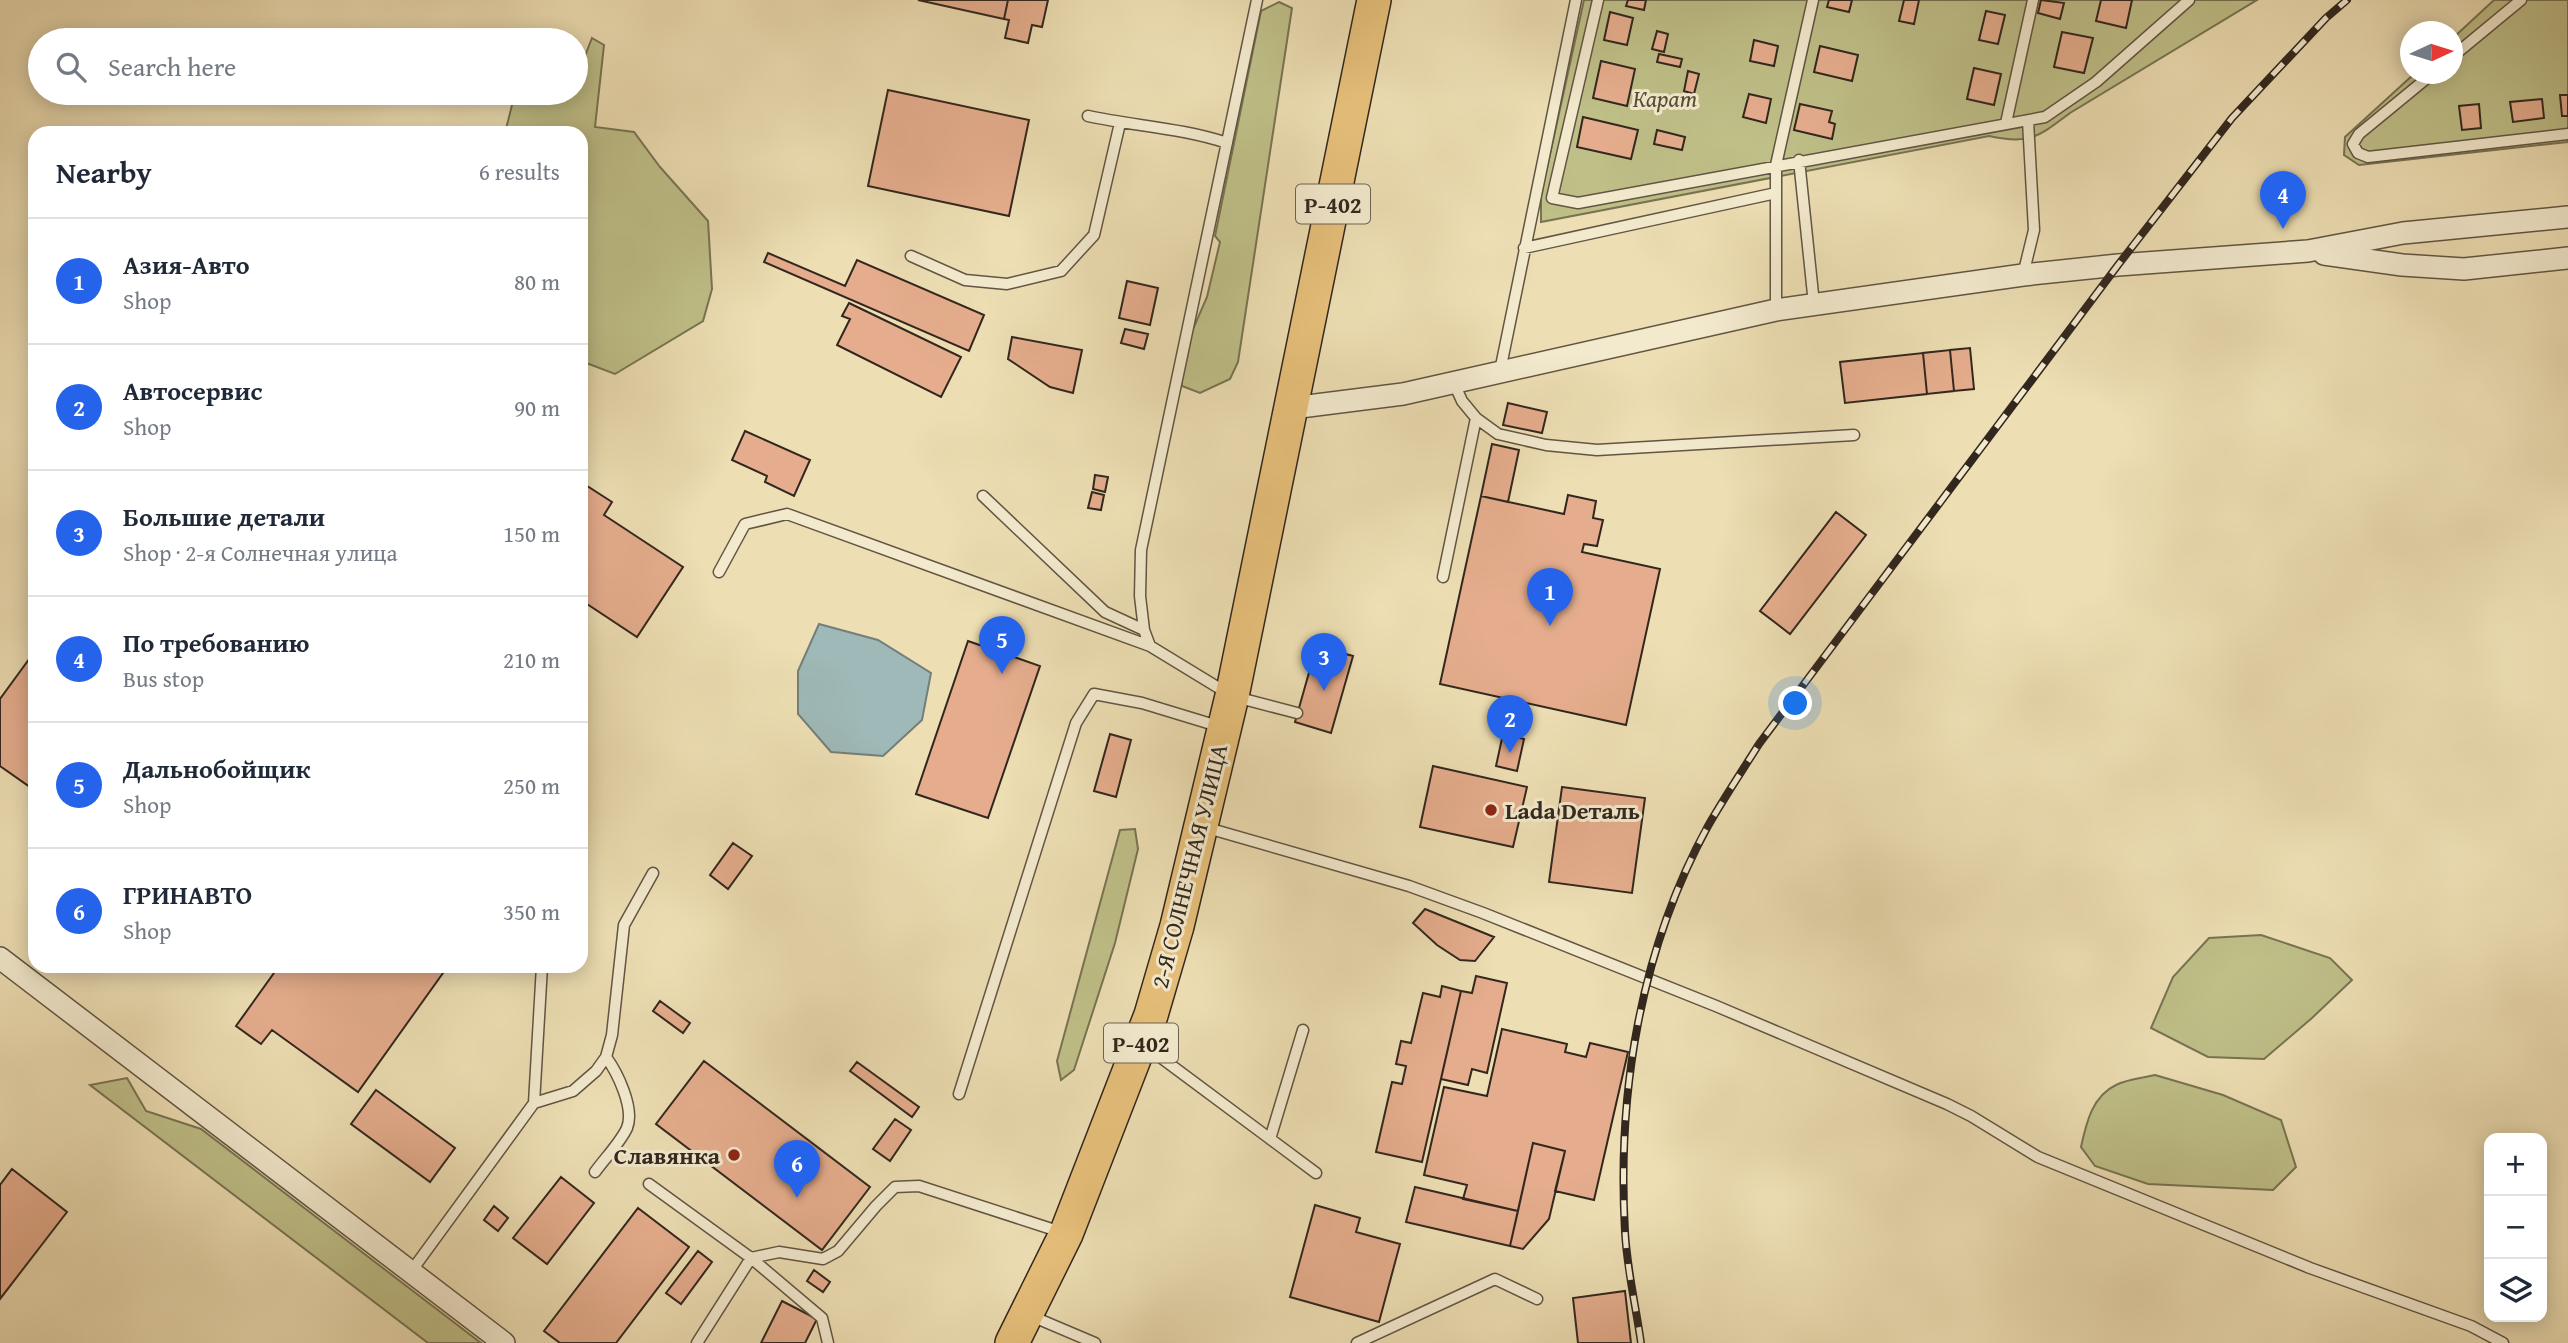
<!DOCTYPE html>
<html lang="en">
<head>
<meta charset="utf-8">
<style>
	:root { --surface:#fff; --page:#f6f6f7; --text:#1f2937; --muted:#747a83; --line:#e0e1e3; --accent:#2563eb }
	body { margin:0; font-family:"Gentium Book Plus",serif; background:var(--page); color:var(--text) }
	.controls { position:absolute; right:21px; bottom:21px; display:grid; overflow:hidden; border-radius:14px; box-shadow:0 4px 18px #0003 }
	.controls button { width:63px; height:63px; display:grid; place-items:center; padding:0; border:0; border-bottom:2px solid var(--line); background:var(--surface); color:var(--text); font:35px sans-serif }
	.compass { position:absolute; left:2400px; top:21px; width:63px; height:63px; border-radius:50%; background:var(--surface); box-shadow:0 4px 18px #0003; rotate:86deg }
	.you { position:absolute; left:1796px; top:704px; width:24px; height:24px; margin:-18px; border:5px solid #fff; border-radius:50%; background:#1a73e8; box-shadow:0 0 0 10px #1a73e833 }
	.badge { display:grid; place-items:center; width:46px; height:46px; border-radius:50%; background:var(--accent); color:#fff; font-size:23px; font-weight:700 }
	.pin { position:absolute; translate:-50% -58px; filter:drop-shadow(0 2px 4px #0008) }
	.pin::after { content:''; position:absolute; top:37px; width:24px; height:21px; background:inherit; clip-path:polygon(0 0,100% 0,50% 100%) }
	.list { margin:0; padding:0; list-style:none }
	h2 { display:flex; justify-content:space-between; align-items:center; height:91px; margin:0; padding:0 28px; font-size:30px }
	h2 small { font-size:23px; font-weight:400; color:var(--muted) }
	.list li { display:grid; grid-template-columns:46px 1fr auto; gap:21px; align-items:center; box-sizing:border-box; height:126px; padding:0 28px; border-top:2px solid var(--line) }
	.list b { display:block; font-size:26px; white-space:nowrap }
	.list p { margin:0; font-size:23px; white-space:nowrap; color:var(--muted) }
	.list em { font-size:23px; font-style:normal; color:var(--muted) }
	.icon { flex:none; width:38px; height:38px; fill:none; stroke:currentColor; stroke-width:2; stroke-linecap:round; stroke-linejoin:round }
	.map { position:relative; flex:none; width:2568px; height:1343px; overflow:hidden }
	.search { position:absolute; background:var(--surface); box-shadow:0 4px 18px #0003; left:28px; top:28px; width:560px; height:77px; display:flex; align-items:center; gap:18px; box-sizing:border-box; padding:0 24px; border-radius:38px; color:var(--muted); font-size:26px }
	.panel { position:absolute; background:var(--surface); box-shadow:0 4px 18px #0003; left:28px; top:126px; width:560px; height:847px; border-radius:21px }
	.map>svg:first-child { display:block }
	.green { fill:#bfbf88; stroke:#787353; stroke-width:2 }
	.water { fill:#9eb9b8; stroke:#737f7a; stroke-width:2 }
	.building { fill:#e5ad8d; stroke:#32271e; stroke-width:2 }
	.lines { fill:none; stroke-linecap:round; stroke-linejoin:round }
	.lane-casing { stroke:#615543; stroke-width:13 }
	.street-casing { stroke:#615543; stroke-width:24 }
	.primary-casing { stroke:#32271e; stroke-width:36 }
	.lane { stroke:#f3eace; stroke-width:10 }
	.street { stroke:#f3eace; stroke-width:21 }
	.primary { stroke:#e6bf7a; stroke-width:33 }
	.rail-casing { stroke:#32271e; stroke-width:8 }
	.rail { stroke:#f3eace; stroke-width:5; stroke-dasharray:16; stroke-linecap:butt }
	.poi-dot { fill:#8f2418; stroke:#f3eace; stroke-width:2.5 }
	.labels { text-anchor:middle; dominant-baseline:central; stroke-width:6; stroke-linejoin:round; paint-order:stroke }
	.shield { fill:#f3eace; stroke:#6c6253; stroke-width:2 }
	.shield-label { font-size:23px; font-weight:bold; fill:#32271e }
	.park-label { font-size:24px; font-style:italic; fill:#554d38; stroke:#f3eace }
	.poi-label { font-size:24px; font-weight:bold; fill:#32271e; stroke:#f3eace; text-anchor:start }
	.street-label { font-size:24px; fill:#32271e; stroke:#f3eace }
</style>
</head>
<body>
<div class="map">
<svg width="2568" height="1343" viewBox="0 0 2568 1343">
	<rect width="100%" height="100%" fill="#eddeb3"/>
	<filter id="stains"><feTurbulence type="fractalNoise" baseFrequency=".00286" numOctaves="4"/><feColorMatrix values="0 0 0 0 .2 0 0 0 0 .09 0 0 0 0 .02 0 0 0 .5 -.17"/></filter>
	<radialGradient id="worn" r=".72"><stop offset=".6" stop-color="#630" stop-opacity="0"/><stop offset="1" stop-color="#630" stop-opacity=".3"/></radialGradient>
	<!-- green -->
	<path class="green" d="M 1584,0 L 2257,0 L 2070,113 C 2038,137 2030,145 1989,136 L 1541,222 L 1541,195 Z
		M 2494,0 L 2568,0 L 2568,142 L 2359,165 L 2344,155 L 2345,137 L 2414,74 L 2452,74 L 2453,38 Z
		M 1279,2 L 1292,8 L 1238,362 L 1230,379 L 1200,393 L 1182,386 L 1180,379 L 1190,336 L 1207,297 L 1220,242 L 1215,236 L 1261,11 Z
		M 592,38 L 604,45 L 595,127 L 634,132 L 660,167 L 708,221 L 712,289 L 703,321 L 615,374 L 581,361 L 581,133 L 505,133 L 515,93 L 576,93 L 576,79 Z
		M 1135,829 L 1138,849 L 1115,943 L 1074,1070 L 1061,1080 L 1057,1061 L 1120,830 Z
		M 2261,935 L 2330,958 L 2352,980 L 2312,1018 L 2264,1059 L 2208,1057 L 2151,1028 L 2173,977 L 2209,938 Z
		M 2155,1075 L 2223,1095 L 2281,1120 L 2296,1167 L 2273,1190 L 2148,1184 L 2095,1166 L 2081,1147 C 2086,1124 2092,1096 2116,1085 C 2127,1079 2143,1078 2155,1075 Z
		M 127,1078 L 146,1111 L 201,1129 L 481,1343 L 428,1343 L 90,1085 Z"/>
	<!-- water -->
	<path class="water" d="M 819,624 L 878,640 L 931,673 L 922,720 L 883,756 L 831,752 L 798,714 L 798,671 Z"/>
	<!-- building -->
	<path class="building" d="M 918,0 L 1008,0 L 1004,19 Z
		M 1008,0 L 1048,0 L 1042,27 L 1032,25 L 1028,43 L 1005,38 L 1009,20 L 1004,19 Z
		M 1628,0 L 1646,0 L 1644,10 L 1626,6 Z
		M 1829,0 L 1852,0 L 1849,12 L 1827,7 Z
		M 1904,0 L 1919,0 L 1914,24 L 1899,21 Z
		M 2041,0 L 2064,3 L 2060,19 L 2038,13 Z
		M 2101,0 L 2132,0 L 2126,28 L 2096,21 Z
		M 1986,11 L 2005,15 L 1998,44 L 1979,40 Z
		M 1610,12 L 1633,18 L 1627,45 L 1604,40 Z
		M 1657,31 L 1668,34 L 1664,52 L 1652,49 Z
		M 2062,32 L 2093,38 L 2084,73 L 2054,67 Z
		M 1754,40 L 1778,46 L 1774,66 L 1750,61 Z
		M 1820,46 L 1858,55 L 1852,81 L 1814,72 Z
		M 1659,54 L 1682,59 L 1680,67 L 1657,62 Z
		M 1601,61 L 1635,69 L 1627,106 L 1593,98 Z
		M 1974,68 L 2001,74 L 1994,105 L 1967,99 Z
		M 1688,71 L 1699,74 L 1694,94 L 1684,91 Z
		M 888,90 L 1029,120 L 1009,216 L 868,186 Z
		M 1749,94 L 1771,99 L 1766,123 L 1743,117 Z
		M 2560,95 L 2568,95 L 2568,116 L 2562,116 Z
		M 2542,99 L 2544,118 L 2513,122 L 2510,102 Z
		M 1800,104 L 1832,111 L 1829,122 L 1835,124 L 1832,139 L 1794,130 Z
		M 2479,104 L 2481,128 L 2462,130 L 2459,106 Z
		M 1583,117 L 1638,130 L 1631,159 L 1577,147 Z
		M 1657,130 L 1685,137 L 1682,150 L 1654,144 Z
		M 768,253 L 845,286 L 857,260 L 984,315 L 969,351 L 764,262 Z
		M 1127,281 L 1158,288 L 1150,325 L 1119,318 Z
		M 849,303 L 961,357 L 941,397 L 837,345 L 850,319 L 842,316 Z
		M 1125,329 L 1148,334 L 1144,349 L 1121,343 Z
		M 1012,337 L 1082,350 L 1073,393 L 1050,387 L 1008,359 Z
		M 1970,348 L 1974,389 L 1954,391 L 1950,350 Z
		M 1950,350 L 1954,391 L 1927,394 L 1923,353 Z
		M 1923,353 L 1927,394 L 1845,403 L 1840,362 Z
		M 1508,403 L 1547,412 L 1542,433 L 1503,425 Z
		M 745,431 L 810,460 L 794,496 L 765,482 L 767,476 L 732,460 Z
		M 1492,444 L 1519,450 L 1508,502 L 1481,496 Z
		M 1095,475 L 1108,477 L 1105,492 L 1093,489 Z
		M 581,482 L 612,502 L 604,515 L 683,567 L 637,637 L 581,600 Z
		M 1092,492 L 1104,495 L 1101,510 L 1088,508 Z
		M 1568,495 L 1596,501 L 1593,518 L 1603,520 L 1597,546 L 1584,544 L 1582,552 L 1660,569 L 1626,725 L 1440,684 L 1481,496 L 1564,514 Z
		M 1836,512 L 1866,535 L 1790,634 L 1760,611 Z
		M 968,641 L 1040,666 L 988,818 L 916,794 Z
		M 1331,650 L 1353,656 L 1331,733 L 1295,722 L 1314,655 L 1328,659 Z
		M 35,651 L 35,780 L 30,787 L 0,766 L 0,699 Z
		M 1110,734 L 1131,740 L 1116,797 L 1094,791 Z
		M 1503,734 L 1524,739 L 1517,771 L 1496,766 Z
		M 1433,766 L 1527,787 L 1513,847 L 1420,827 Z
		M 1562,787 L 1645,798 L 1632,893 L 1549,882 Z
		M 733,843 L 752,856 L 728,889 L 710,875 Z
		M 1425,909 L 1494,937 L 1475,961 L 1460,960 L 1437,945 L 1413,923 Z
		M 279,966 L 448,966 L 358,1092 L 272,1030 L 261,1044 L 236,1026 Z
		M 1476,976 L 1507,983 L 1487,1073 L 1472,1069 L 1468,1085 L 1441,1079 L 1461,991 L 1472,993 Z
		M 1442,986 L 1461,991 L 1422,1162 L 1376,1152 L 1392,1082 L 1402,1084 L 1406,1066 L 1396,1064 L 1401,1041 L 1411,1043 L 1423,993 L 1440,997 Z
		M 660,1001 L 690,1023 L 683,1033 L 653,1011 Z
		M 1502,1029 L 1567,1044 L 1565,1052 L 1586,1057 L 1590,1043 L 1628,1052 L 1594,1200 L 1555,1191 L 1565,1151 L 1533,1143 L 1518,1211 L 1463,1199 L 1467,1185 L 1424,1175 L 1444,1087 L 1487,1096 Z
		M 704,1061 L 870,1187 L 822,1250 L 656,1124 Z
		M 857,1062 L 919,1107 L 912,1117 L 850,1071 Z
		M 376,1090 L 455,1148 L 430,1182 L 351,1124 Z
		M 895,1119 L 911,1130 L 890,1161 L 873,1149 Z
		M 1533,1143 L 1565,1151 L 1549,1219 L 1523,1249 L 1510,1246 Z
		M 12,1169 L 67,1212 L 0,1299 L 0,1185 Z
		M 561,1177 L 594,1203 L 547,1264 L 513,1238 Z
		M 1415,1187 L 1518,1211 L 1510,1246 L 1406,1222 Z
		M 1315,1205 L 1360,1218 L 1356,1232 L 1400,1244 L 1379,1322 L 1290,1297 Z
		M 494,1206 L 508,1218 L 498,1231 L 484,1220 Z
		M 638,1208 L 689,1247 L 616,1343 L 560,1343 L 544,1331 Z
		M 698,1251 L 712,1262 L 681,1304 L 666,1293 Z
		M 814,1270 L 830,1282 L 823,1292 L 807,1281 Z
		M 1625,1291 L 1631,1343 L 1578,1343 L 1573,1298 Z
		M 782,1301 L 817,1319 L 805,1343 L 761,1343 Z"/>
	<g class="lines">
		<!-- lane casing -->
		<g class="lane-casing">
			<path id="lane" d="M 1257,0 L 1141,550 L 1140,596 L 1144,630 L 1150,646 L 1232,696 L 1297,713
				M 1598,0 L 1552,198 L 1578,203 L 2045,117 L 2096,82 L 2189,0
				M 2452,57 L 2521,0
				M 2432,74 L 2359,134 L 2353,144 L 2358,153 L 2368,157 L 2568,134
				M 1088,116 C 1134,126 1182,128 1227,143
				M 2006,123 L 2033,0
				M 1799,160 L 1814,304
				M 1524,248 L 1776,193
				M 911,256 L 965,280 L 1007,284 L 1061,271 L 1094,235 L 1120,123
				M 2023,275 L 2034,230 L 2028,121
				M 1776,310 L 1776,165 L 1813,0
				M 1500,371 L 1576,0
				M 1453,381 L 1462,401 L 1476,418 L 1498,434 L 1546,445 L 1597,450 L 1854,435
				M 983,496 L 1105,612 L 1144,630
				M 719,572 L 745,524 L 787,514 L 1150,646
				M 1443,577 L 1476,418
				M 1204,827 L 1409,886 L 1483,913 L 1716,1006 L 1947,1104 L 1971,1116 L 2038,1157 L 2310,1268 L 2471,1326 L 2503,1343
				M 1144,1045 L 1316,1173
				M 959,1094 L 1076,723 L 1094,694 L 1142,703 L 1221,727
				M 534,1103 L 573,1091 L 596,1071 L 606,1057 L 612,1035 L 624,925 L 653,873
				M 1270,1139 L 1303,1030
				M 595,1172 C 605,1158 620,1143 627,1128 C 635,1108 617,1072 606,1057
				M 649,1184 L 751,1258 L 822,1318 L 828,1343
				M 410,1273 L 534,1103 L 542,966
				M 1029,1315 L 1095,1343
				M 697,1343 L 751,1258 L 779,1252 L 823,1259 L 838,1251 L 876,1206 L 895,1187 L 919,1186 L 1064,1233
				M 1357,1343 L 1495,1279 L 1537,1299"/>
		</g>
		<!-- street casing -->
		<g class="street-casing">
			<path id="street" d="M 2324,254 L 2402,265 L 2464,269 L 2568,258
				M 1292,408 L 1403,394 L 1776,310 L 2023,275 L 2118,265 L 2308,251 L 2403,233 L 2568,217
				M 0,958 L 504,1343"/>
		</g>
		<!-- primary casing -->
		<g class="primary-casing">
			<path id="primary" d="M 1012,1343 L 1066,1234 L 1151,1015 L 1177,926 L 1232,696 L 1374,0"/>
		</g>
		<!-- lane -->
		<use href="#lane" class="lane"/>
		<!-- street -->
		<use href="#street" class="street"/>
		<!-- primary -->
		<use href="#primary" class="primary"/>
		<!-- rail casing -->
		<g class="rail-casing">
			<path id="rail" d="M 1641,1343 C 1636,1307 1627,1269 1625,1232 C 1617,1093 1640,950 1708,826 C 1724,798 1742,771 1759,744 L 2118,265 L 2232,118 L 2326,18 L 2347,0"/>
		</g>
		<!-- rail -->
		<use href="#rail" class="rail"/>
	</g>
	<!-- markers -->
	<g class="poi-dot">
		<circle cx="1491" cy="810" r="7"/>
		<circle cx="734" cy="1155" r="7"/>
	</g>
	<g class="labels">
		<!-- shield labels -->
		<g class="shield">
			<rect x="1296" y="184.5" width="74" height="39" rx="5"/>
			<rect x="1104" y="1023.5" width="74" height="39" rx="5"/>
		</g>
		<g class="shield-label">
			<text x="1333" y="204">Р-402</text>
			<text x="1141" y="1043">Р-402</text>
		</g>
		<!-- park labels -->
		<g class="park-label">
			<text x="1665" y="98">Карат</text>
		</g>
		<!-- poi labels -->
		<g class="poi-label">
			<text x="1505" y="810">Lada Dеталь</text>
			<text x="720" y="1155" text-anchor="end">Славянка</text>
		</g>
		<!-- street labels -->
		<g class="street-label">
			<text transform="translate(1189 866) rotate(-76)">2-Я СОЛНЕЧНАЯ УЛИЦА</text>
		</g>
	</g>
	<rect width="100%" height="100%" filter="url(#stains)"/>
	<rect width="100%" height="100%" fill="url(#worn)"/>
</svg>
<div class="controls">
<button>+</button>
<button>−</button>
<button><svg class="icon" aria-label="layers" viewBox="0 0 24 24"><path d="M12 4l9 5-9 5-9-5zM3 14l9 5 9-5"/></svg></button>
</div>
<svg class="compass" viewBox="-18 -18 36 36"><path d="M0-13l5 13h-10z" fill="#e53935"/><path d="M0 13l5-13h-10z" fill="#747a83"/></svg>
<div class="you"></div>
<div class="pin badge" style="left:1550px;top:626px">1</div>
<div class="pin badge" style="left:1510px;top:753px">2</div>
<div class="pin badge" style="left:1324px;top:691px">3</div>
<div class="pin badge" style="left:2283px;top:229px">4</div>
<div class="pin badge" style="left:1002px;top:674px">5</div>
<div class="pin badge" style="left:797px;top:1198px">6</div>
<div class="search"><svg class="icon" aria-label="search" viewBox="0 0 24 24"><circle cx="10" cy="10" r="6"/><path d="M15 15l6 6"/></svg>Search here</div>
<section class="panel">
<h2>Nearby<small>6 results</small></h2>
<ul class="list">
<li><span class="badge">1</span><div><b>Азия-Авто</b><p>Shop</p></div><em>80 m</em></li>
<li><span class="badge">2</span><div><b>Автосервис</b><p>Shop</p></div><em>90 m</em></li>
<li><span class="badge">3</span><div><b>Большие детали</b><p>Shop · 2-я Солнечная улица</p></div><em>150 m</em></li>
<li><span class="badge">4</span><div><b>По требованию</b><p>Bus stop</p></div><em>210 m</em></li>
<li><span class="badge">5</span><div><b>Дальнобойщик</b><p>Shop</p></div><em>250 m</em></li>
<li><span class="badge">6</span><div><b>ГРИНАВТО</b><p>Shop</p></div><em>350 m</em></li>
</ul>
</section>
</div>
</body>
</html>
